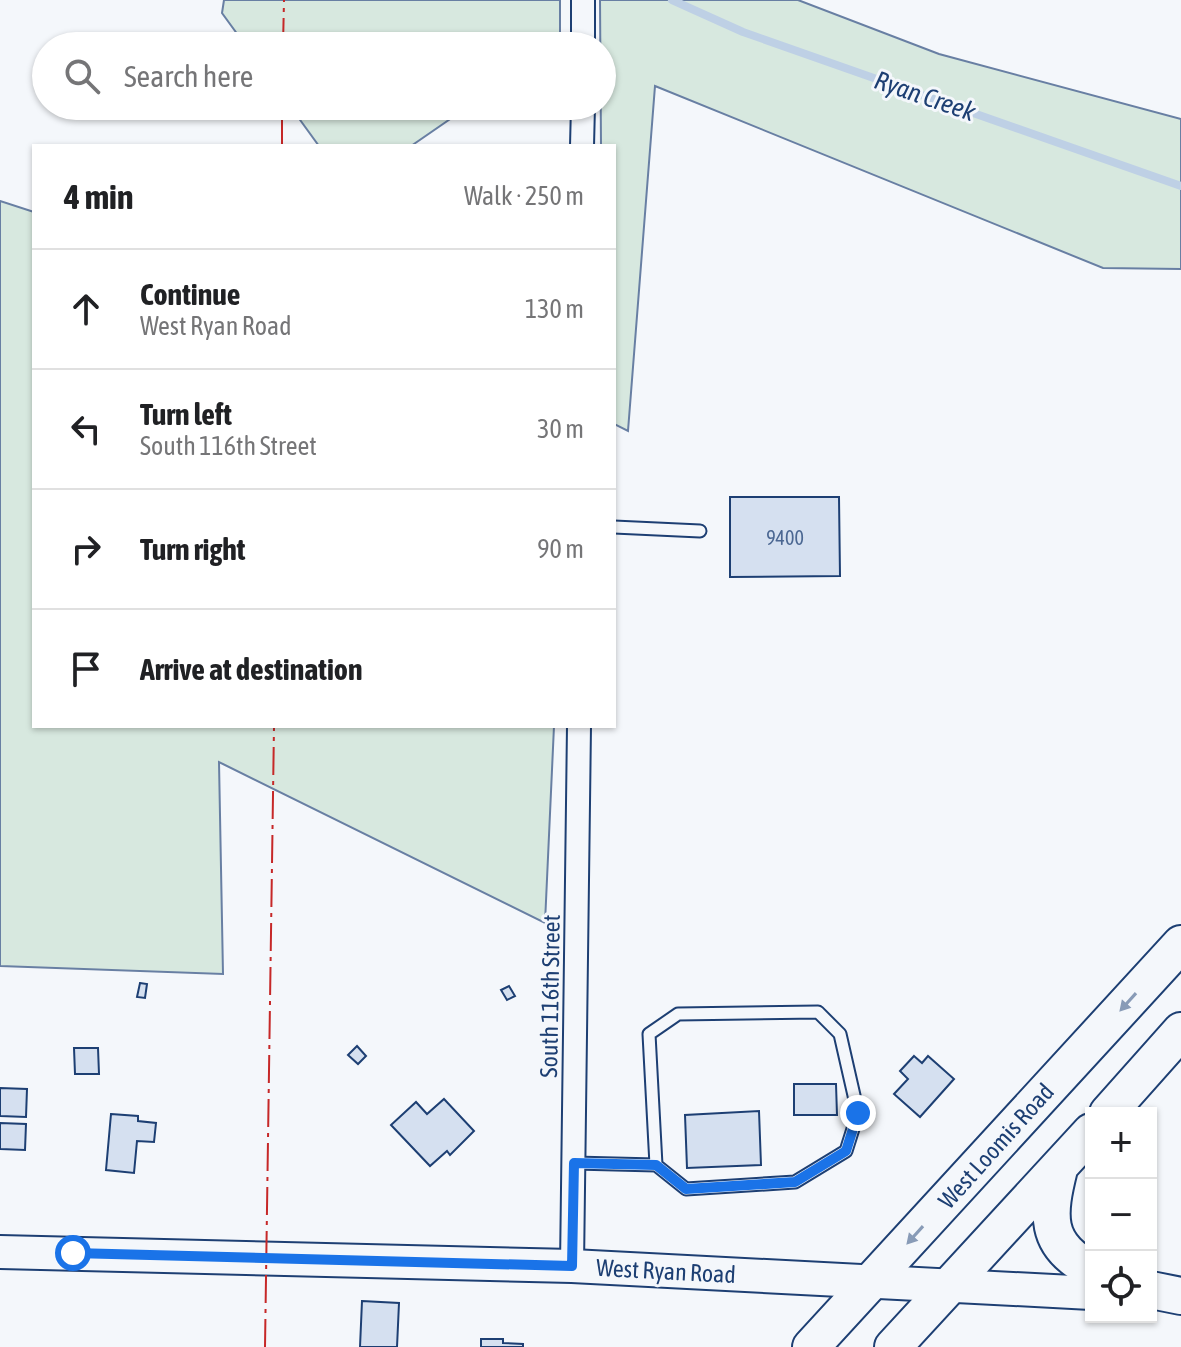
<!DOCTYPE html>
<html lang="en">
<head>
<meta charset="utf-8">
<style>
	:root { --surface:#fff; --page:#f2f2f2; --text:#202124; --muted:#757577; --line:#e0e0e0 }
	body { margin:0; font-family:"Asap Condensed",sans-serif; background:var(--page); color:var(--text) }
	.controls { position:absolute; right:24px; bottom:24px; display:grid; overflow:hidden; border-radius:0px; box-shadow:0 2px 6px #0004 }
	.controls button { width:72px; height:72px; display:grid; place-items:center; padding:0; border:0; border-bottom:2px solid var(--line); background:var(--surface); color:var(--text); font:40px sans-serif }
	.stop { position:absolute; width:24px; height:24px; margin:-18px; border:6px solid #1a73e8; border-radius:50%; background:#fff }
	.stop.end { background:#1a73e8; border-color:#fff; box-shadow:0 2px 8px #0008 }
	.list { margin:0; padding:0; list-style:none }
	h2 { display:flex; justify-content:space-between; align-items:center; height:104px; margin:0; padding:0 32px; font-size:34px }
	h2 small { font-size:26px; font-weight:400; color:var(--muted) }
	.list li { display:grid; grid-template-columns:52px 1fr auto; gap:24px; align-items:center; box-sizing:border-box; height:120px; padding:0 32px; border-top:2px solid var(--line) }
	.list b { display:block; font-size:30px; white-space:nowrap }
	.list p { margin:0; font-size:26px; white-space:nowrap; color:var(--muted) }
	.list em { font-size:26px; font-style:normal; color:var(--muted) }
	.icon { flex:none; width:44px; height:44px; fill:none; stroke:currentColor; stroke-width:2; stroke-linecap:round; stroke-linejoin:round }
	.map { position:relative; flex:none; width:1181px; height:1347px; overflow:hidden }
	.search { position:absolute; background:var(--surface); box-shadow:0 2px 6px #0004; left:32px; top:32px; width:584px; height:88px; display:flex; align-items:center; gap:20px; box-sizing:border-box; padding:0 28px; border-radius:44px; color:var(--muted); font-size:30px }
	.panel { position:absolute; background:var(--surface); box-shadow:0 2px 6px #0004; left:32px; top:144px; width:584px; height:584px; border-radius:0px }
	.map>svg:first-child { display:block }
	.green { fill:#d7e8df; stroke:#687fa3; stroke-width:2 }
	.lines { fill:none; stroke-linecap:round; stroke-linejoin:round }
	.stream { stroke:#bed0e5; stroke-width:8 }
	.building { fill:#d5e0f0; stroke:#1d3f73; stroke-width:2 }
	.lane-casing { stroke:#1d3f73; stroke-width:15 }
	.street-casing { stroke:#1d3f73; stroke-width:26 }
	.secondary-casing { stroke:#1d3f73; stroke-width:36 }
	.primary-casing { stroke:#1d3f73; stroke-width:40 }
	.lane { stroke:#f4f7fb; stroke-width:11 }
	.street { stroke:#f4f7fb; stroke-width:22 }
	.secondary { stroke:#f4f7fb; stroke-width:32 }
	.primary { stroke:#f4f7fb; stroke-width:36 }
	.power { stroke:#c62828; stroke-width:2; stroke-dasharray:28 6 4 6; stroke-linecap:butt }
	.oneway { fill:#889bb7 }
	.route { stroke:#1a73e8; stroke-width:10 }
	.labels { text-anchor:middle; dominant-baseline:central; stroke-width:6; stroke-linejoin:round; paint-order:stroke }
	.number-label { font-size:20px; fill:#4b6792 }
	.street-label { font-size:24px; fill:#1d3f73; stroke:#f4f7fb }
	.water-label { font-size:26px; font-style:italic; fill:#1d3f73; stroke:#f4f7fb }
</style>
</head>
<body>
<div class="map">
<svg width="1181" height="1347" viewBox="0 0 1181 1347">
	<rect width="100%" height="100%" fill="#f4f7fb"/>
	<!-- green -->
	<path class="green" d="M 224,0 L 560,0 L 560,44 L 246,46 L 222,13 Z
		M 600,0 L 798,0 L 939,54 L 1181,119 L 1181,269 L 1103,268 L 655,86 L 628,431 L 614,424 L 614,146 L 601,146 Z
		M 290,106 L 469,106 L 411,146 L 319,146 Z
		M 0,201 L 34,212 L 34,726 L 554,726 L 545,923 L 219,762 L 223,974 L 0,966 Z"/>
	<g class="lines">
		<!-- stream -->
		<path class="stream" d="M 672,0 L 743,32 L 1181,186"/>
	</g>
	<!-- building -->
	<path class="building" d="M 730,497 L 839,497 L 840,576 L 730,577 Z
		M 140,983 L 147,984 L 145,998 L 137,997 Z
		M 509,986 L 515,996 L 507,1000 L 501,990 Z
		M 357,1046 L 366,1056 L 358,1064 L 348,1055 Z
		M 74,1048 L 98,1048 L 99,1074 L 75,1074 Z
		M 914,1056 L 922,1063 L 928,1056 L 954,1079 L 920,1117 L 894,1094 L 908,1079 L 900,1071 Z
		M 794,1084 L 836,1084 L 837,1115 L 794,1115 Z
		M 0,1088 L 27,1089 L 26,1117 L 0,1116 Z
		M 444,1099 L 474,1131 L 450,1155 L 447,1151 L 430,1166 L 391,1125 L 416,1102 L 427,1114 Z
		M 759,1111 L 761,1165 L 687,1168 L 685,1115 Z
		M 111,1114 L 138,1116 L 138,1121 L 156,1123 L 154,1142 L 137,1141 L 134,1173 L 106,1170 Z
		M 0,1123 L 26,1124 L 25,1150 L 0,1149 Z
		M 362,1301 L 399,1303 L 397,1347 L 360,1347 Z
		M 481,1339 L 503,1339 L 503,1343 L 523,1344 L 523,1347 L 481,1347 Z"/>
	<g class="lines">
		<!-- lane casing -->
		<g class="lane-casing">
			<path id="lane" d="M 614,527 L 700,531
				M 574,1163 L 656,1165 L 686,1189 L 795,1182 L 846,1151 L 858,1113 L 840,1034 L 818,1012 L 678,1014 L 649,1034 L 656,1165"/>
		</g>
		<!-- street casing -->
		<g class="street-casing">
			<path id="street" d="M 583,46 L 583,0
				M 582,146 L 583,106
				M 572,1266 L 579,726"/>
		</g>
		<!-- secondary casing -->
		<g class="secondary-casing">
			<path id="secondary" d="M 0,1252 L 572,1266 L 1091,1293"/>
		</g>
		<!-- primary casing -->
		<g class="primary-casing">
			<path id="primary" d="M 1108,1113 L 1181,1031
				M 1059,1169 C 1048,1213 1043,1245 1091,1269
				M 1151,1290 L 1181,1296
				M 811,1347 L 1181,944
				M 893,1347 L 1091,1132"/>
		</g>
		<!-- lane -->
		<use href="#lane" class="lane"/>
		<!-- street -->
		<use href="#street" class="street"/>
		<!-- secondary -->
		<use href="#secondary" class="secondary"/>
		<!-- primary -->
		<use href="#primary" class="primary"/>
		<!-- power -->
		<path class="power" d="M 283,46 L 284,0
			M 282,146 L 282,106
			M 265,1347 L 274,726"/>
	</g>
	<!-- one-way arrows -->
	<defs><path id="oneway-solid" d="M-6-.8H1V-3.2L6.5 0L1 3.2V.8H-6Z" transform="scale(2)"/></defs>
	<g class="oneway">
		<use href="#oneway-solid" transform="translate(1128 1002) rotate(132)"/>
		<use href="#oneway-solid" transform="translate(915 1235) rotate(132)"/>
	</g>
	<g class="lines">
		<!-- route -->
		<path class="route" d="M 73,1253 L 572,1266 L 574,1163 L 656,1165 L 686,1189 L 795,1182 L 846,1151 L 858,1113"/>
	</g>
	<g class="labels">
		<!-- number labels -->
		<g class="number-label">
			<text x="785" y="537">9400</text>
		</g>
		<!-- street labels -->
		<g class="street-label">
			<text transform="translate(550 996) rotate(-89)">South 116th Street</text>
			<text transform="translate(996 1146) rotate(-48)">West Loomis Road</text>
			<text transform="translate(666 1271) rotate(3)">West Ryan Road</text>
		</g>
		<!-- water labels -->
		<g class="water-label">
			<text transform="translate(925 96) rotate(19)">Ryan Creek</text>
		</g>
	</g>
</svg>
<div class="controls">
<button>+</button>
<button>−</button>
<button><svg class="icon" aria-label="locate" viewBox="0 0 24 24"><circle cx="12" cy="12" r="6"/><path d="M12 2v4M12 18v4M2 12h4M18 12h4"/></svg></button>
</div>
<div class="stop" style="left:73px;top:1253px"></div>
<div class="stop end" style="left:858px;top:1113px"></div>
<div class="search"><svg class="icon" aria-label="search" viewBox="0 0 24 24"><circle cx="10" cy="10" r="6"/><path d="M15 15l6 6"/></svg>Search here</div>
<section class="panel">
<h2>4 min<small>Walk · 250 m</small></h2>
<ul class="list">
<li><svg class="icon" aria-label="ahead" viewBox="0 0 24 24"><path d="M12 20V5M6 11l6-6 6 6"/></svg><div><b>Continue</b><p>West Ryan Road</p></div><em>130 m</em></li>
<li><svg class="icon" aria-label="left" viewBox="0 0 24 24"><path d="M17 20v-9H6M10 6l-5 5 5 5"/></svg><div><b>Turn left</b><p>South 116th Street</p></div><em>30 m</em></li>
<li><svg class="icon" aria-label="right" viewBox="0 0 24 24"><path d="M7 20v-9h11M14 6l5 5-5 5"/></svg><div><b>Turn right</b></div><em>90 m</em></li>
<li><svg class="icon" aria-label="arrive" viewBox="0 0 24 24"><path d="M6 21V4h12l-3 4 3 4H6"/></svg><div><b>Arrive at destination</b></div></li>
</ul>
</section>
</div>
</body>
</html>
